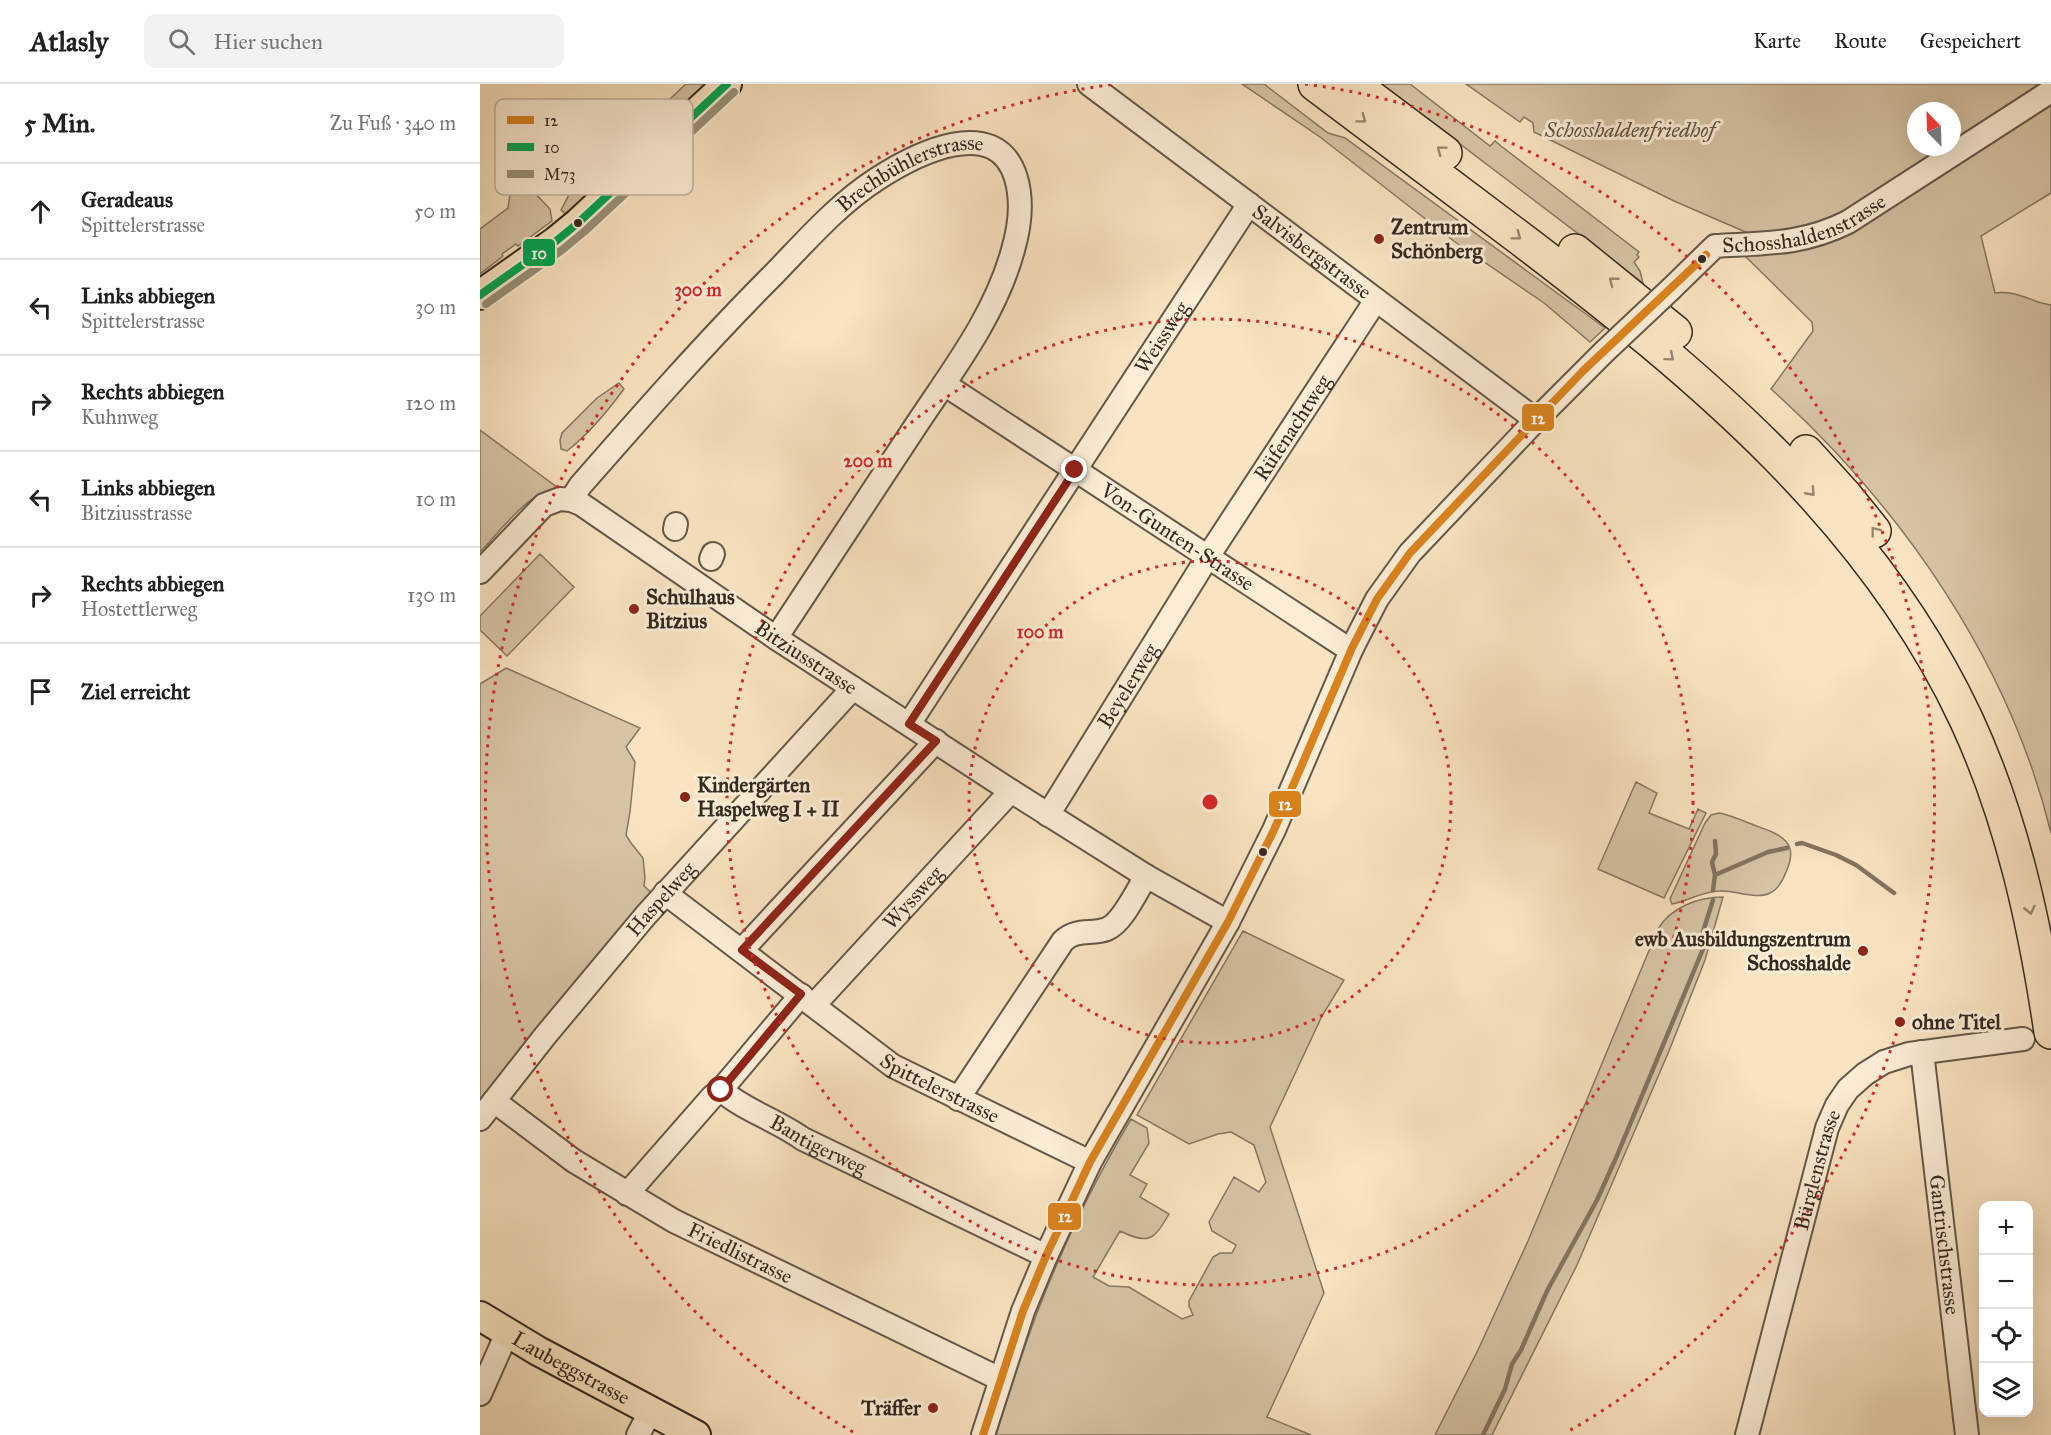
<!DOCTYPE html>
<html lang="de">
<head>
<meta charset="utf-8">
<style>
	:root { --surface:#fff; --page:#f2f2f2; --text:#202124; --muted:#757577; --line:#e0e0e0 }
	body { margin:0; font-family:"IM FELL Great Primer",serif; background:var(--page); color:var(--text) }
	.controls { position:absolute; right:18px; bottom:18px; display:grid; overflow:hidden; border-radius:12px; box-shadow:0 6px 24px #0002 }
	.controls button { width:54px; height:54px; display:grid; place-items:center; padding:0; border:0; border-bottom:2px solid var(--line); background:var(--surface); color:var(--text); font:30px sans-serif }
	.compass { position:absolute; left:1427px; top:18px; width:54px; height:54px; border-radius:50%; background:var(--surface); box-shadow:0 6px 24px #0002; rotate:337deg }
	.stop { position:absolute; width:18px; height:18px; margin:-14px; border:4px solid #8f2418; border-radius:50%; background:#fff }
	.stop.end { background:#8f2418; border-color:#fff; box-shadow:0 2px 6px #0008 }
	.list { margin:0; padding:0; list-style:none }
	h2 { display:flex; justify-content:space-between; align-items:center; height:78px; margin:0; padding:0 24px; font-size:26px }
	h2 small { font-size:20px; font-weight:400; color:var(--muted) }
	.list li { display:grid; grid-template-columns:39px 1fr auto; gap:18px; align-items:center; box-sizing:border-box; height:96px; padding:0 24px; border-top:2px solid var(--line) }
	.list b { display:block; font-size:22px; white-space:nowrap }
	.list p { margin:0; font-size:20px; white-space:nowrap; color:var(--muted) }
	.list em { font-size:20px; font-style:normal; color:var(--muted) }
	.icon { flex:none; width:33px; height:33px; fill:none; stroke:currentColor; stroke-width:2; stroke-linecap:round; stroke-linejoin:round }
	.map { position:relative; flex:none; width:1571px; height:1351px; overflow:hidden }
	header { display:flex; align-items:center; gap:36px; box-sizing:border-box; height:84px; padding:0 30px; background:var(--surface); border-bottom:2px solid var(--line) }
	header strong { font-size:28px }
	nav { display:flex; gap:33px; margin-inline-start:auto; font-size:21px }
	.search { width:420px; height:54px; background:var(--page); display:flex; align-items:center; gap:15px; box-sizing:border-box; padding:0 21px; border-radius:12px; color:var(--muted); font-size:22px }
	main { display:flex }
	aside { flex:1; background:var(--surface) }
	.map>svg:first-child { display:block }
	.green { fill:#d7c4a5; stroke:#857763; stroke-width:1.5 }
	.lines { fill:none; stroke-linecap:round; stroke-linejoin:round }
	.stream { stroke:#827360; stroke-width:4.5 }
	.minor-casing { stroke:#645849; stroke-width:26 }
	.major-casing { stroke:#332a21; stroke-width:32 }
	.highway-casing { stroke:#332a21; stroke-width:36 }
	.minor { stroke:#fbedd6; stroke-width:22 }
	.major { stroke:#f9e3c0; stroke-width:28 }
	.highway { stroke:#f9e3c0; stroke-width:33 }
	.minor-bridge-casing { stroke:#645849; stroke-width:26; stroke-linecap:butt }
	.minor-bridge { stroke:#fbedd6; stroke-width:22 }
	.bus-1-casing { stroke:#fbedd6; stroke-width:12 }
	.bus-2-casing { stroke:#fbedd6; stroke-width:12 }
	.bus-3-casing { stroke:#fbedd6; stroke-width:12 }
	.bus-1 { stroke:#da831e; stroke-width:8 }
	.bus-2 { stroke:#00a551; stroke-width:8 }
	.bus-3 { stroke:#999279; stroke-width:8 }
	.oneway { stroke:#968670 }
	.route { stroke:#8f2418; stroke-width:8 }
	.ring { fill:none; stroke:#d62828; stroke-width:3; stroke-dasharray:3 6 }
	.bus-dot { fill:#332a21; stroke:#fbedd6; stroke-width:2 }
	.poi-dot { fill:#8f2418; stroke:#fbedd6; stroke-width:2 }
	.labels { text-anchor:middle; dominant-baseline:central; stroke-width:6; stroke-linejoin:round; paint-order:stroke }
	.park-label { font-size:21px; font-style:italic; fill:#5c5042; stroke:#fbedd6 }
	.street-label { font-size:21px; fill:#332a21; stroke:#fbedd6 }
	.poi-label { font-size:21px; font-weight:bold; fill:#332a21; stroke:#fbedd6; text-anchor:start }
	.key { fill:#fbedd6; stroke:#bfb2a0; stroke-width:1.5 }
	.key-label { font-size:16px; fill:#332a21 }
	.centre { fill:#d62828; stroke:#fbedd6; stroke-width:3 }
	.ring-label { font-size:18px; text-anchor:middle; font-weight:bold; fill:#d62828; stroke:#fbedd6; stroke-width:6; stroke-linejoin:round; paint-order:stroke }
	.line-badge { stroke:#fbedd6; stroke-width:2 }
	.badge-label { font-size:16px; text-anchor:middle; font-weight:bold; fill:#fff }
</style>
</head>
<body>
<header>
<strong>Atlasly</strong>
<div class="search"><svg class="icon" aria-label="search" viewBox="0 0 24 24"><circle cx="10" cy="10" r="6"/><path d="M15 15l6 6"/></svg>Hier suchen</div>
<nav><a>Karte</a><a>Route</a><a>Gespeichert</a></nav>
</header>
<main>
<aside>
<h2>5 Min.<small>Zu Fuß · 340 m</small></h2>
<ul class="list">
<li><svg class="icon" aria-label="ahead" viewBox="0 0 24 24"><path d="M12 20V5M6 11l6-6 6 6"/></svg><div><b>Geradeaus</b><p>Spittelerstrasse</p></div><em>50 m</em></li>
<li><svg class="icon" aria-label="left" viewBox="0 0 24 24"><path d="M17 20v-9H6M10 6l-5 5 5 5"/></svg><div><b>Links abbiegen</b><p>Spittelerstrasse</p></div><em>30 m</em></li>
<li><svg class="icon" aria-label="right" viewBox="0 0 24 24"><path d="M7 20v-9h11M14 6l5 5-5 5"/></svg><div><b>Rechts abbiegen</b><p>Kuhnweg</p></div><em>120 m</em></li>
<li><svg class="icon" aria-label="left" viewBox="0 0 24 24"><path d="M17 20v-9H6M10 6l-5 5 5 5"/></svg><div><b>Links abbiegen</b><p>Bitziusstrasse</p></div><em>10 m</em></li>
<li><svg class="icon" aria-label="right" viewBox="0 0 24 24"><path d="M7 20v-9h11M14 6l5 5-5 5"/></svg><div><b>Rechts abbiegen</b><p>Hostettlerweg</p></div><em>130 m</em></li>
<li><svg class="icon" aria-label="arrive" viewBox="0 0 24 24"><path d="M6 21V4h12l-3 4 3 4H6"/></svg><div><b>Ziel erreicht</b></div></li>
</ul>
</aside>
<div class="map">
<svg width="1571" height="1351" viewBox="0 0 1571 1351">
	<rect width="100%" height="100%" fill="#f9e3c0"/>
	<filter id="stains"><feTurbulence type="fractalNoise" baseFrequency=".00333" numOctaves="4"/><feColorMatrix values="0 0 0 0 .2 0 0 0 0 .09 0 0 0 0 .02 0 0 0 .5 -.17"/></filter>
	<radialGradient id="worn" r=".72"><stop offset=".6" stop-color="#630" stop-opacity="0"/><stop offset="1" stop-color="#630" stop-opacity=".3"/></radialGradient>
	<!-- green -->
	<path class="green" d="M 206,0 L 229,0 L 88,132 L 81,126 L 91,107 Z
		M 762,0 L 784,0 L 848,49 L 865,54 L 1125,244 L 1110,258 L 1064,219 L 975,158 L 840,53 Z
		M 901,0 L 930,0 L 1010,62 L 1015,57 L 1021,62 L 1159,168 L 1157,171 L 1159,173 L 1154,178 L 1160,187 L 1163,199 Z
		M 986,0 L 1559,0 L 1472,59 L 1472,27 L 1436,27 L 1436,63 L 1466,63 L 1434,85 L 1339,142 L 1270,150 L 1194,117 L 1054,48 L 1053,39 L 1044,33 L 1040,38 Z
		M 1571,18 L 1571,109 L 1501,152 L 1515,209 C 1537,206 1551,218 1571,221 L 1571,749 C 1529,577 1421,422 1291,305 L 1333,247 L 1332,238 L 1265,172 L 1291,167 Z
		M 28,85 L 32,85 L 70,125 L 72,137 L 38,162 L 36,160 L 22,170 L 23,172 L 0,190 L 0,145 L 28,124 L 30,110 L 23,101 L 21,92 Z
		M 139,299 L 144,305 C 127,328 110,349 87,367 L 81,365 L 80,356 L 82,349 L 117,314 Z
		M 0,346 L 78,404 C 48,407 20,448 0,468 Z
		M 60,470 L 94,503 L 27,572 L 0,546 L 0,532 Z
		M 26,584 L 160,644 L 146,663 L 155,678 L 150,728 L 146,751 L 151,759 L 163,774 L 165,794 L 164,802 L 174,811 L 0,1022 L 0,600 Z
		M 1156,698 L 1177,709 L 1169,729 L 1209,745 L 1218,725 L 1226,729 L 1184,814 L 1118,785 Z
		M 1239,729 C 1251,731 1263,737 1274,741 C 1298,750 1321,756 1306,788 C 1303,796 1299,805 1290,809 C 1277,816 1255,806 1240,807 C 1223,807 1208,817 1192,820 L 1190,815 L 1225,739 L 1231,731 Z
		M 1243,813 L 1225,876 L 1189,967 L 1097,1181 L 1012,1351 L 955,1351 L 998,1266 L 1048,1157 L 1178,845 C 1191,823 1219,813 1243,813 Z
		M 763,847 L 864,896 L 842,932 L 790,1043 L 844,1209 L 787,1333 L 831,1351 L 516,1351 C 534,1293 553,1234 578,1178 C 599,1128 624,1081 651,1035 L 667,1044 L 669,1059 L 650,1091 L 667,1100 L 660,1113 L 689,1130 C 674,1156 669,1161 640,1147 L 613,1193 L 629,1202 L 649,1203 L 702,1235 L 713,1231 L 709,1222 L 709,1217 L 733,1173 L 740,1169 L 752,1169 L 756,1161 L 732,1147 L 729,1138 L 754,1093 L 779,1108 L 786,1098 L 774,1061 L 751,1048 L 738,1050 L 709,1060 L 657,1031 Z"/>
	<g class="lines">
		<!-- stream -->
		<path class="stream" d="M 1317,760 L 1322,759 L 1356,771 L 1376,781 L 1414,809
			M 1235,791 L 1288,768 L 1307,764
			M 1233,806 L 1235,791 L 1232,778 L 1236,770 L 1235,757
			M 1003,1351 L 1025,1305 L 1032,1280 L 1041,1266 L 1067,1207 L 1117,1116 L 1136,1074 L 1223,865 L 1221,854 L 1233,816"/>
		<!-- minor casing -->
		<g class="minor-casing">
			<g id="minor">
				<path id="s1" d="M 609,0 L 1056,336"/>
				<path id="s2" d="M 1192,204 L 1235,162 C 1285,159 1322,161 1368,138 L 1571,7"/>
				<path id="s3" d="M 464,300 L 861,560 L 872,564"/>
				<path id="s4" d="M 91,416 L 100,402 C 163,330 226,258 294,190 C 326,157 358,120 397,95 C 434,71 516,28 536,94 C 543,118 540,142 533,166 C 515,232 472,287 435,343 C 389,413 342,484 296,554"/>
				<path d="M 195,445 L 196,440"/>
				<path d="M 231,475 L 233,470"/>
				<path id="s5" d="M 0,488 L 64,421 L 80,415 L 91,416 L 101,420 L 296,554 L 531,707 L 666,792 L 748,838"/>
				<path id="s6" d="M 429,640 L 769,120"/>
				<path id="s7" d="M 568,731 L 727,474 L 896,216"/>
				<path id="s8" d="M 185,809 L 413,982 L 610,1078"/>
				<path d="M 262,866 L 456,657"/>
				<path id="s9" d="M 334,921 L 531,707"/>
				<path id="s10" d="M 1442,968 L 1487,1351"/>
				<path id="s11" d="M 241,1006 C 265,1027 297,1036 323,1055 L 566,1172"/>
				<path d="M 478,1015 L 583,857 C 597,844 611,851 627,845 C 642,839 657,807 666,792"/>
				<path id="s12" d="M 14,1017 L 94,1077 L 194,1137 L 520,1295"/>
				<path id="s13" d="M 0,1035 L 65,952 L 166,831 L 373,604"/>
				<path d="M 147,1110 L 232,1013 L 241,1006 L 321,911"/>
				<path d="M 0,1310 L 27,1249"/>
				<path d="M 158,1351 L 170,1328"/>
				<path d="M 503,1351 L 543,1227 L 566,1172 L 610,1078 L 748,838 L 794,746 L 872,564 L 897,515 L 930,469 L 1056,336 L 1124,268"/>
				<path id="s14" d="M 1267,1351 L 1347,1044 L 1357,1021 L 1368,1005 L 1385,990 L 1404,978 L 1429,970 L 1543,955"/>
			</g>
		</g>
		<!-- major casing -->
		<g class="major-casing">
			<g id="major">
				<path d="M 0,211 L 76,157 L 98,139 L 247,0"/>
				<path id="s15" d="M 0,1232 L 58,1267 L 216,1351"/>
			</g>
		</g>
		<!-- highway casing -->
		<g class="highway-casing">
			<path id="highway" d="M 835,0 C 905,53 975,105 1045,158 C 1218,290 1392,434 1486,635 C 1532,734 1555,840 1571,948
				M 873,0 L 965,69
				M 1095,167 L 1195,248
				M 1326,368 L 1365,411 L 1394,447"/>
		</g>
		<!-- minor -->
		<use href="#minor" class="minor"/>
		<!-- major -->
		<use href="#major" class="major"/>
		<!-- highway -->
		<use href="#highway" class="highway"/>
		<!-- minor-bridge casing -->
		<g class="minor-bridge-casing">
			<path id="minor-bridge" d="M 1124,268 L 1192,204"/>
		</g>
		<!-- minor-bridge -->
		<use href="#minor-bridge" class="minor-bridge"/>
		<!-- bus-1 casing -->
		<g class="bus-1-casing">
			<path id="bus-1" d="M 503,1351 L 543,1227 L 566,1172 L 610,1078 L 748,838 L 794,746 L 872,564 L 897,515 L 930,469 L 1056,336 L 1104,286 L 1226,171"/>
		</g>
		<!-- bus-2 casing -->
		<g class="bus-2-casing">
			<path id="bus-2" d="M 0,211 L 76,157 L 98,139 L 247,0"/>
		</g>
		<!-- bus-3 casing -->
		<g class="bus-3-casing">
			<path id="bus-3" d="M 6,220 L 82,166 L 105,147 L 254,8"/>
		</g>
		<!-- bus-1 -->
		<use href="#bus-1" class="bus-1"/>
		<!-- bus-2 -->
		<use href="#bus-2" class="bus-2"/>
		<!-- bus-3 -->
		<use href="#bus-3" class="bus-3"/>
	</g>
	<!-- one-way arrows -->
	<defs><path id="oneway-chevron" d="M-2-3.5L2.5 0L-2 3.5" fill="none" stroke-width="1.6" stroke-linecap="round" stroke-linejoin="round" transform="scale(1.5)"/></defs>
	<g class="oneway">
		<use href="#oneway-chevron" transform="translate(882 35) rotate(37)"/>
		<use href="#oneway-chevron" transform="translate(961 66) rotate(-143)"/>
		<use href="#oneway-chevron" transform="translate(1037 152) rotate(37)"/>
		<use href="#oneway-chevron" transform="translate(1133 197) rotate(-142)"/>
		<use href="#oneway-chevron" transform="translate(1190 273) rotate(40)"/>
		<use href="#oneway-chevron" transform="translate(1331 408) rotate(48)"/>
		<use href="#oneway-chevron" transform="translate(1395 447) rotate(-128)"/>
		<use href="#oneway-chevron" transform="translate(1550 826) rotate(77)"/>
	</g>
	<g class="lines">
		<!-- route -->
		<path class="route" d="M 241,1006 L 321,910 L 262,866 L 456,657 L 429,640 L 595,386"/>
	</g>
	<!-- distance rings -->
	<g class="ring">
		<circle cx="730" cy="718" r="241"/>
		<circle cx="730" cy="718" r="483"/>
		<path d="M373 1348A724 724 0 0 1 635 0M825 0A724 724 0 0 1 1087 1348"/>
	</g>
	<!-- markers -->
	<g class="bus-dot">
		<circle cx="98" cy="139" r="5"/>
		<circle cx="1222" cy="175" r="5"/>
		<circle cx="783" cy="768" r="5"/>
	</g>
	<g class="poi-dot">
		<circle cx="899" cy="155" r="6"/>
		<circle cx="154" cy="525" r="6"/>
		<circle cx="205" cy="713" r="6"/>
		<circle cx="1383" cy="867" r="6"/>
		<circle cx="1420" cy="938" r="6"/>
		<circle cx="453" cy="1324" r="6"/>
	</g>
	<g class="labels">
		<!-- park labels -->
		<g class="park-label">
			<text x="1150" y="46">Schosshaldenfriedhof</text>
		</g>
		<!-- street labels -->
		<g class="street-label">
			<text stroke="none"><textPath href="#s4" startOffset="478">Brechbühlerstrasse</textPath></text>
			<text stroke="none"><textPath href="#s2" startOffset="153">Schosshaldenstrasse</textPath></text>
			<text stroke="none"><textPath href="#s1" startOffset="279">Salvisbergstrasse</textPath></text>
			<text stroke="none"><textPath href="#s6" startOffset="462">Weissweg</textPath></text>
			<text stroke="none"><textPath href="#s7" startOffset="458">Rüfenachtweg</textPath></text>
			<text stroke="none"><textPath href="#s3" startOffset="279">Von-Gunten-Strasse</textPath></text>
			<text stroke="none"><textPath href="#s5" startOffset="404">Bitziusstrasse</textPath></text>
			<text stroke="none"><textPath href="#s7" startOffset="152">Beyelerweg</textPath></text>
			<text stroke="none"><textPath href="#s9" startOffset="146">Wyssweg</textPath></text>
			<text stroke="none"><textPath href="#s13" startOffset="285">Haspelweg</textPath></text>
			<text stroke="none"><textPath href="#s8" startOffset="338">Spittelerstrasse</textPath></text>
			<text stroke="none"><textPath href="#s11" startOffset="112">Bantigerweg</textPath></text>
			<text stroke="none"><textPath href="#s14" startOffset="274">Bürglenstrasse</textPath></text>
			<text stroke="none"><textPath href="#s10" startOffset="194">Gantrischstrasse</textPath></text>
			<text stroke="none"><textPath href="#s12" startOffset="290">Friedlistrasse</textPath></text>
			<text stroke="none"><textPath href="#s15" startOffset="105">Laubeggstrasse</textPath></text>
		</g>
		<!-- poi labels -->
		<g class="poi-label">
			<text x="911" y="143">Zentrum<tspan x="911" dy="24">Schönberg</tspan></text>
			<text x="166" y="513">Schulhaus<tspan x="166" dy="24">Bitzius</tspan></text>
			<text x="217" y="701">Kindergärten<tspan x="217" dy="24">Haspelweg I + II</tspan></text>
			<text x="1371" y="855" text-anchor="end">ewb Ausbildungszentrum<tspan x="1371" dy="24">Schosshalde</tspan></text>
			<text x="1432" y="938">ohne Titel</text>
			<text x="441" y="1324" text-anchor="end">Träffer</text>
		</g>
	</g>
	<!-- legend -->
	<rect x="15" y="15" width="198" height="96" rx="9" class="key"/>
	<rect x="27" y="32" width="27" height="8" fill="#da831e"/>
	<rect x="27" y="59" width="27" height="8" fill="#00a551"/>
	<rect x="27" y="86" width="27" height="8" fill="#999279"/>
	<g class="key-label">
		<text x="64" y="42">12</text>
		<text x="64" y="69">10</text>
		<text x="64" y="96">M73</text>
	</g>
	<circle cx="730" cy="718" r="9" class="centre"/>
	<g class="ring-label">
		<text x="218" y="212">300 m</text>
		<text x="388" y="383">200 m</text>
		<text x="560" y="554">100 m</text>
	</g>
	<g class="line-badge">
		<rect x="42" y="154" width="34" height="29" rx="6" fill="#00a551"/>
		<rect x="1041" y="319" width="34" height="29" rx="6" fill="#da831e"/>
		<rect x="788" y="706" width="34" height="28" rx="6" fill="#da831e"/>
		<rect x="567" y="1118" width="35" height="29" rx="6" fill="#da831e"/>
	</g>
	<g class="badge-label">
		<text x="59" y="175">10</text>
		<text x="1058" y="340">12</text>
		<text x="805" y="726">12</text>
		<text x="585" y="1138">12</text>
	</g>
	<rect width="100%" height="100%" filter="url(#stains)"/>
	<rect width="100%" height="100%" fill="url(#worn)"/>
</svg>
<div class="controls">
<button>+</button>
<button>−</button>
<button><svg class="icon" aria-label="locate" viewBox="0 0 24 24"><circle cx="12" cy="12" r="6"/><path d="M12 2v4M12 18v4M2 12h4M18 12h4"/></svg></button>
<button><svg class="icon" aria-label="layers" viewBox="0 0 24 24"><path d="M12 4l9 5-9 5-9-5zM3 14l9 5 9-5"/></svg></button>
</div>
<svg class="compass" viewBox="-18 -18 36 36"><path d="M0-13l5 13h-10z" fill="#e53935"/><path d="M0 13l5-13h-10z" fill="#757577"/></svg>
<div class="stop" style="left:241px;top:1006px"></div>
<div class="stop end" style="left:595px;top:386px"></div>
</div>
</main>
</body>
</html>
